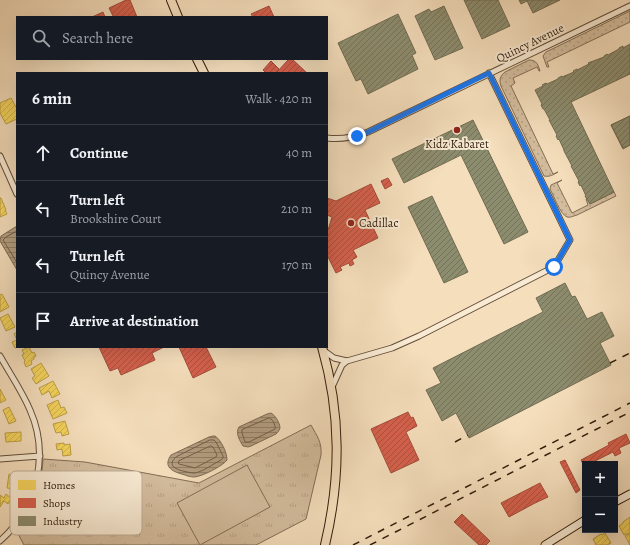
<!DOCTYPE html>
<html lang="en">
<head>
<meta charset="utf-8">
<style>
	:root { --surface:#171b24; --page:#242831; --text:#f1f3f6; --muted:#9ea1a6; --line:#363941 }
	body { margin:0; font-family:Alegreya,serif; background:var(--page); color:var(--text) }
	.controls { position:absolute; right:12px; bottom:12px; display:grid; overflow:hidden; border-radius:0px; box-shadow:0 4px 16px #0002 }
	.controls button { width:36px; height:36px; display:grid; place-items:center; padding:0; border:0; border-bottom:1px solid var(--line); background:var(--surface); color:var(--text); font:20px sans-serif }
	.stop { position:absolute; width:12px; height:12px; margin:-9px; border:3px solid #1a73e8; border-radius:50%; background:#fff }
	.stop.end { background:#1a73e8; border-color:#fff; box-shadow:0 1px 4px #0008 }
	.list { margin:0; padding:0; list-style:none }
	h2 { display:flex; justify-content:space-between; align-items:center; height:52px; margin:0; padding:0 16px; font-size:17px }
	h2 small { font-size:13px; font-weight:400; color:var(--muted) }
	.list li { display:grid; grid-template-columns:26px 1fr auto; gap:12px; align-items:center; box-sizing:border-box; height:56px; padding:0 16px; border-top:1px solid var(--line) }
	.list b { display:block; font-size:15px; white-space:nowrap }
	.list p { margin:0; font-size:13px; white-space:nowrap; color:var(--muted) }
	.list em { font-size:13px; font-style:normal; color:var(--muted) }
	.icon { flex:none; width:22px; height:22px; fill:none; stroke:currentColor; stroke-width:2; stroke-linecap:round; stroke-linejoin:round }
	.map { position:relative; flex:none; width:630px; height:545px; overflow:hidden }
	.search { position:absolute; background:var(--surface); box-shadow:0 4px 16px #0002; left:16px; top:16px; width:312px; height:44px; display:flex; align-items:center; gap:10px; box-sizing:border-box; padding:0 14px; border-radius:0px; color:var(--muted); font-size:15px }
	.panel { position:absolute; background:var(--surface); box-shadow:0 4px 16px #0002; left:16px; top:72px; width:312px; height:276px; border-radius:0px }
	.map>svg:first-child { display:block }
	.grass { fill:url(#grass-dots); stroke:#836e55 }
	.park { fill:url(#park-tufts); stroke:#836e55 }
	.pitch { fill:#d4bd9e; stroke:#836e55 }
	.water { fill:url(#water-rules); stroke:#7f6a52 }
	.homes { fill:url(#homes-hatch); stroke:#bb9e44 }
	.shops { fill:url(#shops-hatch); stroke:#a54c3a }
	.industry { fill:url(#industry-hatch); stroke:#716b51 }
	.lines { fill:none; stroke-linecap:round; stroke-linejoin:round }
	.shore { stroke:#725e46; stroke-width:1 }
	.street-casing { stroke:#634e38; stroke-width:7 }
	.secondary-casing { stroke:#321e0c; stroke-width:9 }
	.primary-casing { stroke:#321e0c; stroke-width:10 }
	.street { stroke:#f8ead3; stroke-width:5 }
	.secondary { stroke:#f8ead3; stroke-width:7 }
	.primary { stroke:#f5debc; stroke-width:8 }
	.rail { stroke:#321e0c; stroke-width:1.5; stroke-dasharray:7 7; stroke-linecap:butt }
	.route { stroke:#1a73e8; stroke-width:5 }
	.poi-dot { fill:#8f2418; stroke:#f8ead3; stroke-width:1.5 }
	.labels { text-anchor:middle; dominant-baseline:central; stroke-width:4; stroke-linejoin:round; paint-order:stroke }
	.street-label { font-size:12px; fill:#321e0c; stroke:#f8ead3 }
	.poi-label { font-size:12px; fill:#321e0c; stroke:#f8ead3 }
	.key { fill:#f8ead3; stroke:#bdad97; stroke-width:1 }
	.key-label { font-size:11px; fill:#321e0c }
</style>
</head>
<body>
<div class="map">
<svg width="630" height="545" viewBox="0 0 630 545">
	<defs>
		<pattern id="grass-dots" width="8" height="8" patternUnits="userSpaceOnUse"><rect width="8" height="8" fill="#d4bd9e"/><path d="M2 2h.1M6 6h.1" fill="none" stroke="#b6a287" stroke-width="1.8" stroke-linecap="round"/></pattern>
		<pattern id="park-tufts" width="24" height="20" patternUnits="userSpaceOnUse"><rect width="24" height="20" fill="#d4bd9e"/><path d="M3 7l-1-3M5 7V3M7 7l1-3M15 17l-1-3M17 17v-4M19 17l1-3" fill="none" stroke="#b6a287"/></pattern>
		<pattern id="water-rules" width="6" height="5" patternUnits="userSpaceOnUse"><rect width="6" height="5" fill="#b39d80"/><path d="M0 2.5h6" fill="none" stroke="#927f67"/></pattern>
		<pattern id="homes-hatch" width="6" height="6" patternUnits="userSpaceOnUse"><rect width="6" height="6" fill="#f6d55c"/><path d="M-1 1l2-2M0 6l6-6M5 7l2-2" fill="none" stroke="#d3b64f"/></pattern>
		<pattern id="shops-hatch" width="6" height="6" patternUnits="userSpaceOnUse"><rect width="6" height="6" fill="#d6604d"/><path d="M-1 1l2-2M0 6l6-6M5 7l2-2" fill="none" stroke="#ae4f3e"/></pattern>
		<pattern id="industry-hatch" width="6" height="6" patternUnits="userSpaceOnUse"><rect width="6" height="6" fill="#8c8c6e"/><path d="M-1 1l2-2M0 6l6-6M5 7l2-2" fill="none" stroke="#737259"/></pattern>
	</defs>
	<rect width="100%" height="100%" fill="#f5debc"/>
	<filter id="stains"><feTurbulence type="fractalNoise" baseFrequency=".005" numOctaves="4"/><feColorMatrix values="0 0 0 0 .2 0 0 0 0 .09 0 0 0 0 .02 0 0 0 .5 -.17"/></filter>
	<radialGradient id="worn" r=".72"><stop offset=".6" stop-color="#630" stop-opacity="0"/><stop offset="1" stop-color="#630" stop-opacity=".3"/></radialGradient>
	<!-- grass -->
	<path class="grass" d="M 630,11 L 630,22 L 547,62 L 549,67 L 547,67 L 543,56 L 546,52 Z
		M 529,60 C 537,60 538,65 540,71 L 539,71 L 537,67 L 513,78 L 515,83 L 511,86 L 553,174 L 558,172 C 553,175 550,177 544,176 L 501,86 C 499,80 500,76 505,72 Z
		M 562,180 L 557,183 L 572,213 L 588,205 L 586,199 L 588,199 L 590,204 L 614,192 L 616,196 L 577,215 C 573,216 570,218 567,217 C 560,214 554,196 550,189 L 551,185 Z"/>
	<!-- park -->
	<path class="park" d="M 311,425 C 317,436 322,442 321,455 L 306,519 L 256,545 L 24,545 L 16,530 C 21,524 27,517 30,510 C 39,494 42,476 43,459 L 85,462 L 199,483 Z"/>
	<!-- pitch -->
	<path class="pitch" d="M 247,465 L 270,507 L 200,545 L 177,503 Z"/>
	<!-- water -->
	<path class="water" d="M 17,226 L 17,270 L 0,241 L 1,236 Z
		M 271,413 C 275,415 280,423 280,428 C 279,431 278,432 276,434 L 251,446 L 248,447 L 243,446 C 240,441 235,433 239,427 L 267,414 Z
		M 213,436 L 215,436 C 221,440 227,452 227,460 C 223,466 201,477 194,477 C 191,477 187,476 185,475 C 174,472 162,468 171,455 L 209,437 Z"/>
	<!-- homes -->
	<path class="homes" d="M 11,98 L 17,109 L 17,119 L 6,124 L 0,113 L 0,103 Z
		M 0,198 L 1,198 L 6,210 L 5,210 L 7,214 L 0,217 Z
		M 2,294 L 9,307 L 0,312 L 0,295 Z
		M 8,314 L 15,327 L 6,331 L 0,318 Z
		M 17,332 L 17,347 L 15,348 L 12,342 L 17,340 L 14,334 Z
		M 29,347 L 32,353 L 34,352 L 36,356 L 34,357 L 34,359 L 31,361 L 32,364 L 26,367 L 24,362 L 25,361 L 22,355 L 24,354 L 22,350 Z
		M 41,363 L 49,376 L 36,384 L 32,378 L 35,376 L 31,369 Z
		M 53,381 L 60,394 L 52,398 L 49,391 L 42,395 L 39,388 Z
		M 0,389 L 6,400 L 0,403 Z
		M 58,400 L 61,408 L 64,407 L 67,413 L 53,419 L 47,405 Z
		M 9,407 L 16,421 L 9,424 L 3,410 Z
		M 65,421 L 69,434 L 62,436 L 61,432 L 56,433 L 53,424 Z
		M 21,432 L 21,441 L 6,442 L 5,433 Z
		M 64,443 L 64,445 L 70,444 L 71,455 L 63,456 L 62,449 L 57,450 L 56,444 Z
		M 9,474 L 17,476 L 14,489 L 7,488 Z
		M 6,494 L 12,499 L 8,504 L 4,501 L 0,507 L 0,495 L 4,498 Z
		M 630,517 L 630,545 L 625,536 L 629,534 L 629,533 L 624,535 L 619,526 L 623,523 L 623,522 Z
		M 605,533 L 611,543 L 607,545 L 596,545 L 593,539 L 601,534 L 602,535 Z"/>
	<!-- shops -->
	<path class="shops" d="M 126,0 L 130,0 L 137,17 L 112,17 L 113,16 L 109,8 Z
		M 269,6 L 274,17 L 253,17 L 251,14 Z
		M 103,12 L 105,17 L 92,17 Z
		M 289,59 L 292,59 L 307,73 L 276,73 Z
		M 271,61 L 279,69 L 276,73 L 266,73 L 263,70 Z
		M 388,178 L 392,185 L 385,189 L 381,181 Z
		M 371,184 L 380,203 L 365,210 L 378,238 L 353,250 L 357,257 L 352,260 L 354,264 L 350,266 L 349,263 L 340,267 L 342,270 L 336,273 L 327,255 L 327,231 L 328,230 L 332,217 L 327,215 L 327,198 L 336,201 Z
		M 99,347 L 164,347 L 152,353 L 155,360 L 121,375 L 118,368 L 110,371 Z
		M 179,347 L 206,347 L 216,367 L 193,378 Z
		M 408,412 L 411,418 L 413,417 L 417,426 L 406,432 L 419,460 L 391,473 L 371,429 Z
		M 626,434 L 630,443 L 619,448 L 621,453 L 615,456 L 613,452 L 589,464 L 585,464 L 585,466 L 584,466 L 581,460 L 609,445 L 608,443 Z
		M 565,460 L 580,490 L 576,493 L 560,462 Z
		M 540,483 L 548,497 L 535,503 L 509,517 L 501,503 Z
		M 462,514 L 490,541 L 486,545 L 479,545 L 454,522 Z"/>
	<!-- industry -->
	<path class="industry" d="M 464,0 L 498,0 L 510,26 L 482,39 Z
		M 519,0 L 560,0 L 533,13 L 527,1 L 521,4 Z
		M 444,6 L 463,48 L 435,60 L 415,16 L 429,9 L 431,12 Z
		M 398,14 L 416,53 L 412,55 L 418,69 L 368,94 L 361,79 L 356,81 L 338,43 Z
		M 630,44 L 630,74 L 571,102 L 614,192 L 590,204 L 585,196 L 586,196 L 581,185 L 580,186 L 578,182 L 579,181 L 571,166 L 572,166 L 564,151 L 564,150 L 559,139 L 558,140 L 556,136 L 557,135 L 549,120 L 550,120 L 544,109 L 543,109 L 541,105 L 542,104 L 535,90 L 543,86 L 542,85 L 546,83 L 547,84 L 558,79 L 558,78 L 562,76 L 562,77 L 574,72 L 573,71 L 577,69 L 577,70 L 589,64 L 588,63 L 604,57 L 604,56 L 607,54 L 608,55 L 619,49 L 619,48 L 623,46 L 623,48 Z
		M 630,116 L 630,145 L 623,148 L 611,125 Z
		M 630,116 L 630,145 L 623,149 L 611,125 Z
		M 473,120 L 528,232 L 504,244 L 461,155 L 404,183 L 392,159 Z
		M 432,196 L 468,272 L 444,283 L 408,207 Z
		M 565,283 L 572,297 L 575,296 L 587,319 L 602,312 L 614,336 L 600,343 L 611,365 L 469,438 L 456,413 L 442,421 L 426,390 L 441,383 L 433,368 L 543,312 L 536,298 Z"/>
	<g class="lines">
		<!-- shore -->
		<path class="shore" d="M 17,231 L 6,237 L 3,240 L 13,256 L 17,263
			M 269,418 C 272,418 276,425 275,429 L 249,442 L 245,442 L 242,433 L 242,430 Z
			M 210,440 L 214,440 L 216,442 L 223,456 L 223,458 L 221,460 C 213,464 204,471 195,473 C 191,473 187,472 183,471 C 175,469 167,465 176,457 Z
			M 211,446 L 213,447 L 217,455 L 216,457 L 195,468 L 179,464 L 178,463 L 179,461 Z"/>
		<!-- street casing -->
		<g class="street-casing">
			<path id="street" d="M 327,138 C 342,140 355,137 368,132 L 630,6
				M 0,156 L 17,194
				M 323,350 L 334,358 L 347,361 L 392,348 L 419,336 L 544,272 L 554,267 L 570,240 L 489,73
				M 0,356 C 10,374 22,391 30,410 C 50,455 37,508 0,541
				M 332,387 L 342,365 L 347,361
				M 0,459 L 40,456"/>
		</g>
		<!-- secondary casing -->
		<g class="secondary-casing">
			<path id="secondary" d="M 615,502 L 630,494
				M 545,545 L 585,520"/>
		</g>
		<!-- primary casing -->
		<g class="primary-casing">
			<path id="primary" d="M 171,0 L 178,17
				M 197,59 L 204,73
				M 322,347 C 341,414 341,477 325,545"/>
		</g>
		<!-- street -->
		<use href="#street" class="street"/>
		<!-- secondary -->
		<use href="#secondary" class="secondary"/>
		<!-- primary -->
		<use href="#primary" class="primary"/>
		<!-- rail -->
		<path class="rail" d="M 610,363 L 630,353
			M 455,442 L 468,435
			M 353,545 L 630,403
			M 370,545 L 630,412"/>
	</g>
	<g class="lines">
		<!-- route -->
		<path class="route" d="M 357,136 L 368,132 L 489,73 L 570,240 L 554,267"/>
	</g>
	<!-- markers -->
	<g class="poi-dot">
		<circle cx="457" cy="130" r="4"/>
		<circle cx="351" cy="223" r="4"/>
	</g>
	<g class="labels">
		<!-- street labels -->
		<g class="street-label">
			<text transform="translate(530 43) rotate(-26)">Quincy Avenue</text>
		</g>
		<!-- poi labels -->
		<g class="poi-label">
			<text x="457" y="144">Kidz Kabaret</text>
			<text x="359" y="223" text-anchor="start">Cadillac</text>
		</g>
	</g>
	<!-- legend -->
	<rect x="10" y="471" width="132" height="64" rx="6" class="key"/>
	<rect x="18" y="480" width="18" height="10" fill="#f6d55c"/>
	<rect x="18" y="498" width="18" height="10" fill="#d6604d"/>
	<rect x="18" y="516" width="18" height="10" fill="#8c8c6e"/>
	<g class="key-label">
		<text x="43" y="489">Homes</text>
		<text x="43" y="507">Shops</text>
		<text x="43" y="525">Industry</text>
	</g>
	<rect width="100%" height="100%" filter="url(#stains)"/>
	<rect width="100%" height="100%" fill="url(#worn)"/>
</svg>
<div class="controls">
<button>+</button>
<button>−</button>
</div>
<div class="stop" style="left:554px;top:267px"></div>
<div class="stop end" style="left:357px;top:136px"></div>
<div class="search"><svg class="icon" aria-label="search" viewBox="0 0 24 24"><circle cx="10" cy="10" r="6"/><path d="M15 15l6 6"/></svg>Search here</div>
<section class="panel">
<h2>6 min<small>Walk · 420 m</small></h2>
<ul class="list">
<li><svg class="icon" aria-label="ahead" viewBox="0 0 24 24"><path d="M12 20V5M6 11l6-6 6 6"/></svg><div><b>Continue</b></div><em>40 m</em></li>
<li><svg class="icon" aria-label="left" viewBox="0 0 24 24"><path d="M17 20v-9H6M10 6l-5 5 5 5"/></svg><div><b>Turn left</b><p>Brookshire Court</p></div><em>210 m</em></li>
<li><svg class="icon" aria-label="left" viewBox="0 0 24 24"><path d="M17 20v-9H6M10 6l-5 5 5 5"/></svg><div><b>Turn left</b><p>Quincy Avenue</p></div><em>170 m</em></li>
<li><svg class="icon" aria-label="arrive" viewBox="0 0 24 24"><path d="M6 21V4h12l-3 4 3 4H6"/></svg><div><b>Arrive at destination</b></div></li>
</ul>
</section>
</div>
</body>
</html>
